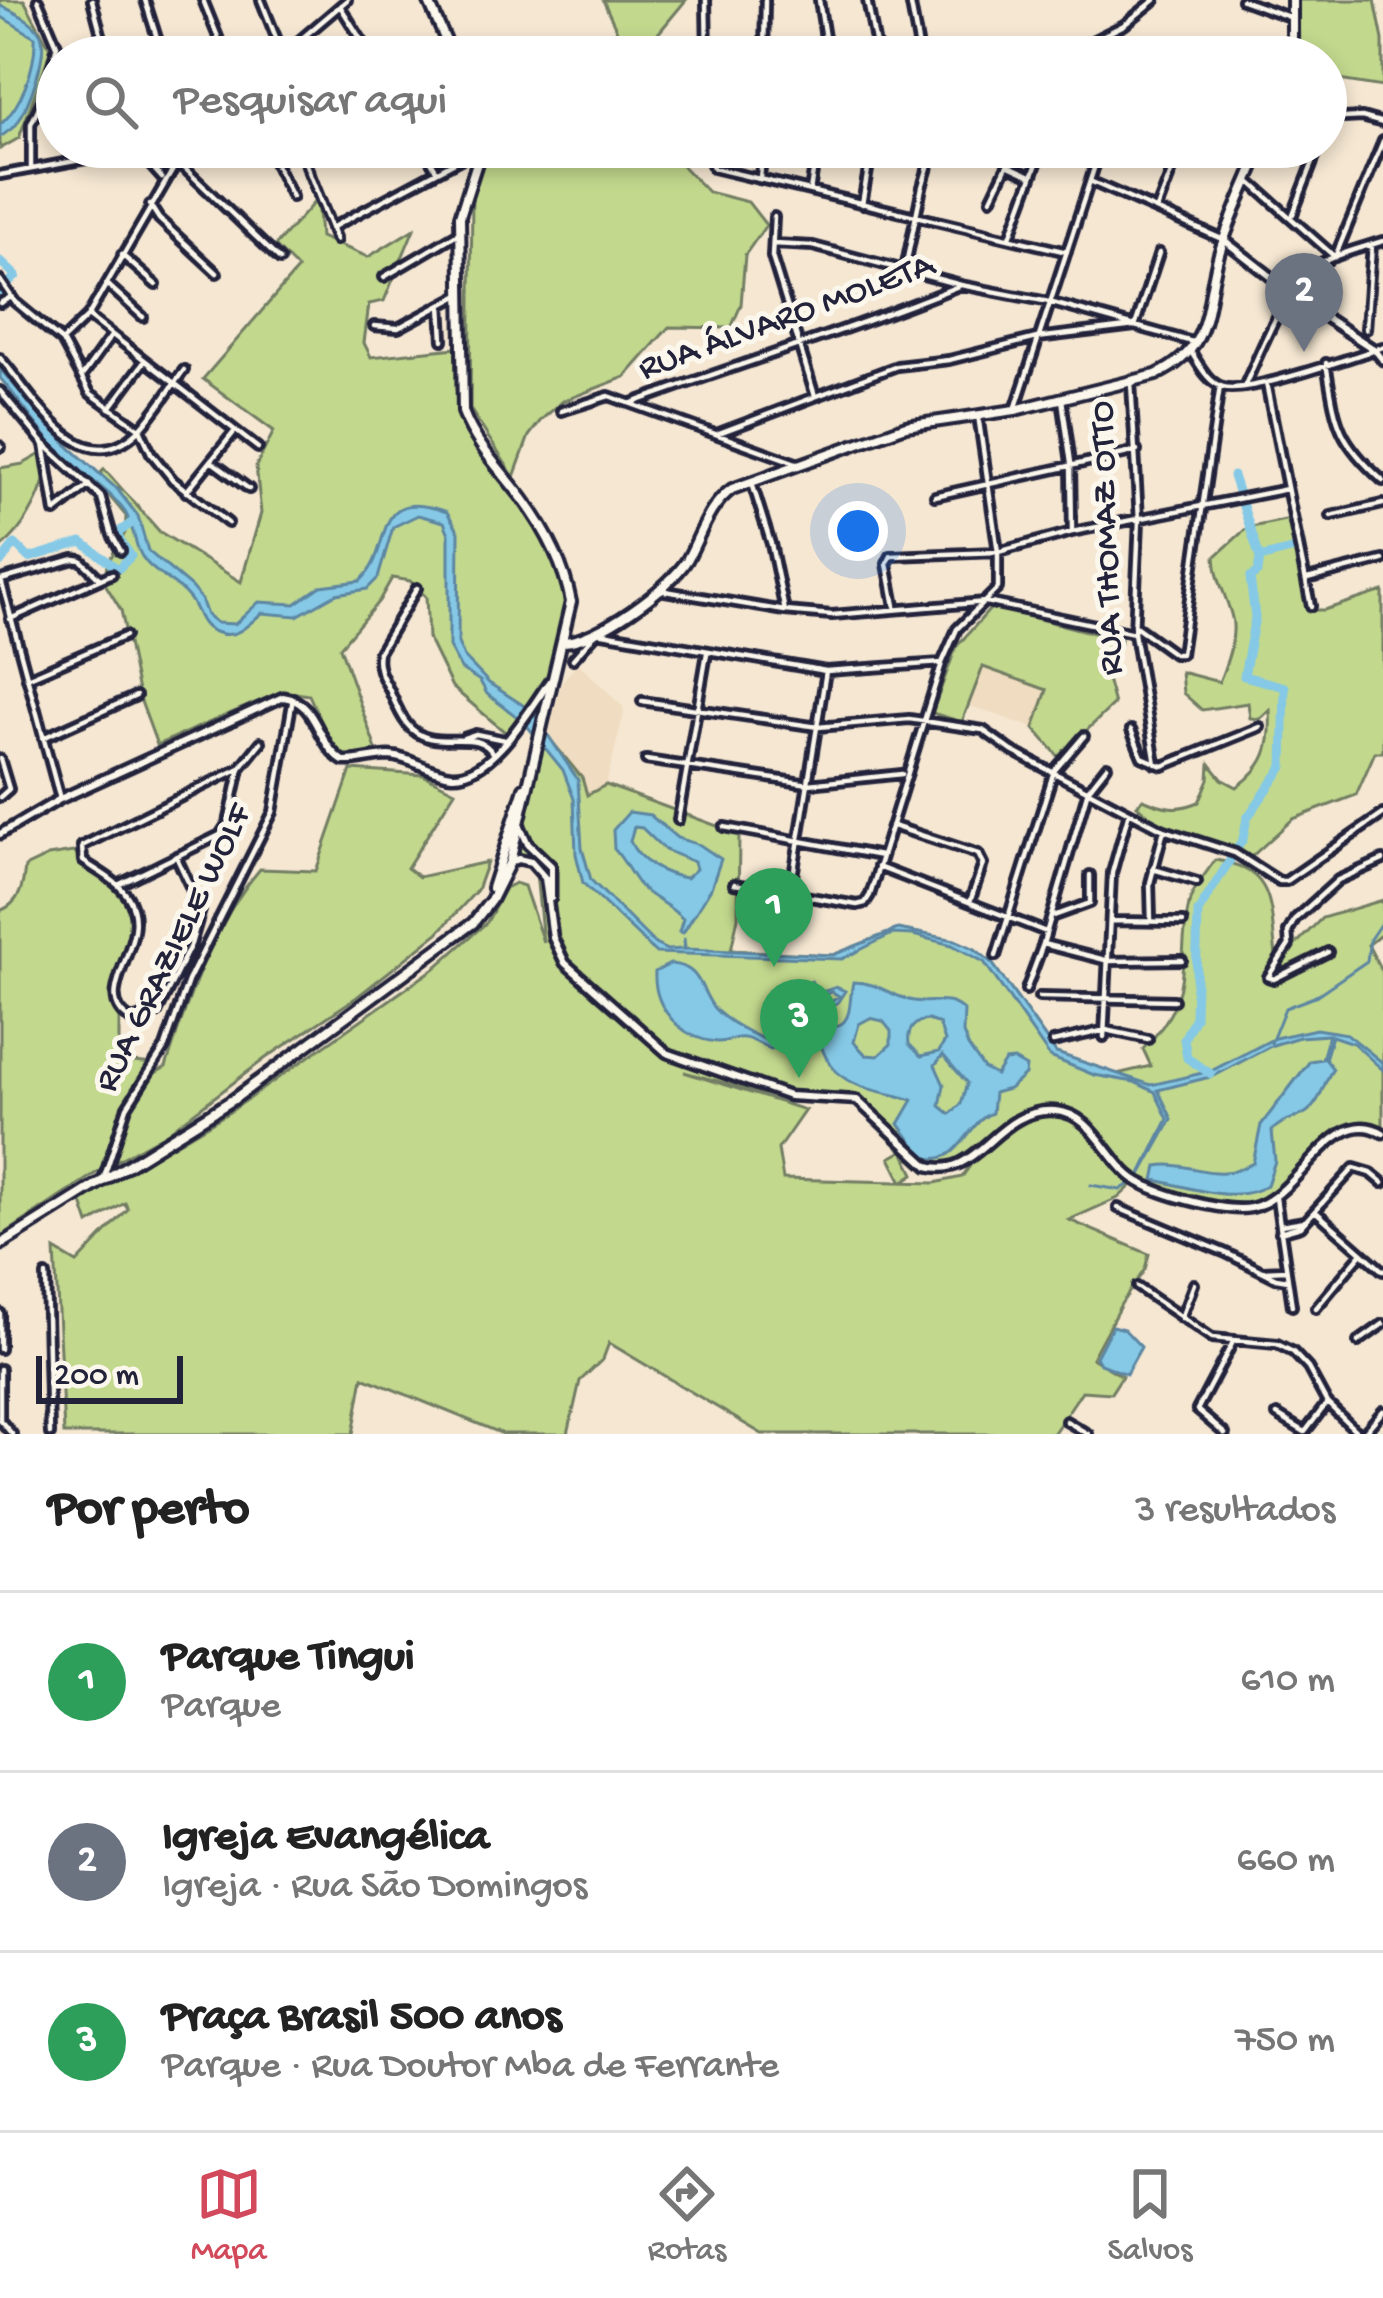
<!DOCTYPE html>
<html lang="pt">
<head>
<meta charset="utf-8">
<style>
	:root { --surface:#fff; --page:#f2f2f2; --text:#222; --muted:#767676; --line:#e0e0e0; --accent:#d1495b }
	body { margin:0; font-family:"Gochi Hand",sans-serif; background:var(--page); color:var(--text) }
	.scale { position:absolute; left:36px; bottom:30px; width:147px; box-sizing:border-box; padding-left:12px; border:6px solid #22223b; border-top:0; font-size:33px; line-height:42px; white-space:nowrap; color:#22223b; -webkit-text-stroke:9px #fbf7ec; paint-order:stroke }
	.you { position:absolute; left:858px; top:531px; width:42px; height:42px; margin:-30px; border:9px solid #fff; border-radius:50%; background:#1a73e8; box-shadow:0 0 0 18px #1a73e833 }
	.badge { display:grid; place-items:center; width:78px; height:78px; border-radius:50%; background:var(--accent); color:#fff; font-size:39px; font-weight:700 }
	.pin { position:absolute; translate:-50% -99px; filter:drop-shadow(0 3px 6px #0008) }
	.pin::after { content:''; position:absolute; top:63px; width:42px; height:36px; background:inherit; clip-path:polygon(0 0,100% 0,50% 100%) }
	.list { margin:0; padding:0; list-style:none }
	h2 { display:flex; justify-content:space-between; align-items:center; height:156px; margin:0; padding:0 48px; font-size:51px }
	h2 small { font-size:39px; font-weight:400; color:var(--muted) }
	.list li { display:grid; grid-template-columns:78px 1fr auto; gap:36px; align-items:center; box-sizing:border-box; height:180px; padding:0 48px; border-top:3px solid var(--line) }
	.list b { display:block; font-size:45px; white-space:nowrap }
	.list p { margin:0; font-size:39px; white-space:nowrap; color:var(--muted) }
	.list em { font-size:39px; font-style:normal; color:var(--muted) }
	.icon { flex:none; width:66px; height:66px; fill:none; stroke:currentColor; stroke-width:2; stroke-linecap:round; stroke-linejoin:round }
	.map { position:relative; flex:none; width:1383px; height:1434px; overflow:hidden }
	.search { position:absolute; background:var(--surface); box-shadow:0 6px 18px #0003; left:36px; right:36px; top:36px; height:132px; display:flex; align-items:center; gap:30px; box-sizing:border-box; padding:0 42px; border-radius:66px; color:var(--muted); font-size:45px }
	.sheet { height:696px; background:var(--surface) }
	nav { display:flex; justify-content:space-around; align-items:center; box-sizing:border-box; height:168px; border-top:3px solid var(--line); background:var(--surface); font-size:33px; color:var(--muted) }
	nav a { display:grid; justify-items:center; gap:6px }
	nav .on { color:var(--accent) }
	.map>svg:first-child { display:block }
	.built { fill:#f0dcc0 }
	.green { fill:#c2d88d; stroke:#727d64; stroke-width:3; fill-rule:evenodd }
	.water { fill:#85c9e6; stroke:#5d86a2; stroke-width:3; fill-rule:evenodd }
	.lines { fill:none; stroke-linecap:round; stroke-linejoin:round }
	.stream { stroke:#5d86a2; stroke-width:3 }
	.river { stroke:#85c9e6; stroke-width:9 }
	.minor-casing { stroke:#22223b; stroke-width:14 }
	.tertiary-casing { stroke:#22223b; stroke-width:15 }
	.secondary-casing { stroke:#22223b; stroke-width:16 }
	.minor { stroke:#fbf7ec; stroke-width:4.5 }
	.tertiary { stroke:#fbf7ec; stroke-width:6 }
	.secondary { stroke:#fbf7ec; stroke-width:8 }
	.labels { text-anchor:middle; dominant-baseline:central; stroke-width:10; stroke-linejoin:round; paint-order:stroke }
	.street-label { font-size:36px; fill:#22223b; stroke:#fbf7ec }
</style>
</head>
<body>
<div class="map">
<svg width="1383" height="1434" viewBox="0 0 1383 1434">
	<rect width="100%" height="100%" fill="#f5e7d2"/>
	<filter id="ink" filterUnits="userSpaceOnUse"><feTurbulence type="fractalNoise" baseFrequency=".00833" numOctaves="2"/><feDisplacementMap in="SourceGraphic" scale="24" xChannelSelector="R" yChannelSelector="G"/><feConvolveMatrix kernelMatrix="1 2 1 2 8 2 1 2 1" color-interpolation-filters="sRGB"/></filter>
	<g filter="url(#ink)">
		<!-- built -->
		<path class="built" d="M 578,663 L 623,707 L 624,713 L 606,785 L 587,795 L 582,778 L 548,735 L 562,681 Z
			M 982,667 L 1048,690 L 1034,728 L 968,705 Z"/>
		<!-- green -->
		<path class="green" d="M 0,0 L 24,0 L 51,50 L 19,138 L 0,149 L 0,14 L 41,34 L 24,18 L 0,5 Z
			M 603,0 L 686,0 L 657,35 L 662,57 L 616,57 L 617,31 Z
			M 1298,0 L 1375,0 L 1383,40 L 1383,87 L 1326,78 L 1326,57 L 1299,57 Z
			M 486,147 L 664,147 L 708,192 L 748,202 L 766,225 L 745,255 L 741,305 L 731,328 L 669,327 L 625,377 L 563,401 L 541,420 L 529,436 L 514,477 L 470,409 L 472,192 Z
			M 317,199 L 320,237 L 368,257 L 414,229 L 384,301 L 369,304 L 364,343 L 371,357 L 456,348 L 456,389 L 465,431 L 538,529 L 566,583 L 566,615 L 553,671 L 506,733 L 452,687 L 428,638 L 426,597 L 410,581 L 392,578 L 379,601 L 340,647 L 377,752 L 342,757 L 335,752 L 309,695 L 283,691 L 157,745 L 139,696 L 121,610 L 104,582 L 107,564 L 125,533 L 126,516 L 96,480 L 104,469 L 160,532 L 241,582 L 261,513 L 256,466 L 274,431 L 203,379 L 298,269 L 275,246 Z
			M 41,454 L 48,454 C 48,486 26,529 0,548 L 0,468 L 23,464 Z
			M 1290,519 L 1310,610 L 1324,610 L 1383,591 L 1383,752 L 1375,752 L 1356,795 L 1293,819 L 1251,857 L 1154,820 L 1137,805 L 1143,799 C 1164,808 1177,811 1199,802 L 1209,779 L 1210,764 L 1222,779 L 1237,787 C 1267,766 1272,745 1270,710 L 1260,719 L 1250,718 L 1248,703 L 1202,710 L 1183,693 L 1181,672 L 1219,682 C 1227,663 1238,634 1231,614 C 1225,593 1216,579 1215,557 L 1247,528 Z
			M 992,607 L 1121,640 L 1105,672 L 1114,704 L 1059,757 L 1034,728 L 1047,690 L 983,667 L 962,722 L 932,713 L 956,647 Z
			M 545,733 L 582,778 L 587,795 L 606,785 L 739,834 L 738,917 L 731,950 L 833,955 L 898,929 L 954,940 L 975,949 L 992,963 L 1056,1053 L 1117,1074 L 1151,1066 L 1143,1049 C 1199,993 1174,964 1190,900 C 1194,887 1207,872 1215,860 C 1280,869 1269,913 1277,963 L 1322,918 L 1383,900 L 1383,933 L 1368,945 L 1383,974 L 1383,1127 C 1323,1103 1299,1205 1238,1207 C 1219,1208 1164,1196 1148,1185 C 1121,1167 1108,1125 1073,1120 C 1088,1128 1116,1169 1132,1185 L 1118,1198 L 1069,1220 L 1149,1254 L 1145,1269 L 1121,1304 L 1092,1358 L 1122,1376 L 1111,1393 L 1082,1391 L 1053,1434 L 762,1434 L 609,1343 L 603,1359 L 580,1381 L 568,1434 L 503,1434 L 363,1377 L 353,1434 L 64,1434 L 55,1250 L 77,1263 L 128,1209 L 125,1203 L 89,1224 L 81,1200 L 231,1111 L 435,968 L 487,922 L 505,888 L 515,883 L 524,886 L 543,942 L 536,873 L 529,866 L 510,862 ZM 684,1072 L 776,1097 L 853,1103 L 902,1151 L 890,1158 L 902,1182 L 914,1174 L 904,1153 L 925,1172 L 969,1167 L 962,1177 L 935,1183 L 783,1179 L 778,1149 L 805,1110 Z
			M 351,770 L 423,775 L 455,791 L 407,868 L 419,877 L 487,862 L 477,890 L 438,933 L 357,997 L 266,1058 L 167,1133 L 102,1169 L 0,1237 L 0,911 C 20,903 23,887 25,867 L 48,856 L 73,852 L 89,861 L 128,905 L 132,932 L 119,1001 L 119,1045 L 134,1062 L 153,1064 L 161,1060 L 150,1076 L 166,1067 C 188,998 212,925 260,869 L 316,871 Z"/>
		<!-- water -->
		<path class="water" d="M 0,5 C 13,12 32,19 40,33 C 50,51 28,109 16,125 C 14,127 2,136 0,137 L 0,125 C 22,106 36,66 35,37 L 0,16 Z
			M 0,369 L 67,445 L 117,489 L 138,516 L 148,551 L 191,587 L 201,599 L 207,615 L 217,623 L 235,624 L 259,602 L 295,604 L 321,586 L 360,581 C 396,550 367,484 447,512 L 459,532 L 458,643 L 464,657 L 489,683 L 532,711 L 578,780 L 582,848 L 591,880 L 655,944 L 667,950 L 683,949 L 684,938 L 685,949 L 833,955 L 898,929 L 955,940 L 975,949 L 992,963 L 1056,1053 L 1151,1085 L 1211,1071 L 1275,1038 L 1316,1029 L 1347,1034 L 1383,1063 L 1383,1070 L 1353,1043 L 1332,1036 L 1325,1059 L 1333,1069 C 1323,1082 1322,1101 1307,1112 C 1295,1120 1282,1119 1272,1131 L 1275,1161 L 1267,1185 C 1236,1206 1188,1186 1154,1180 L 1157,1166 C 1190,1160 1214,1185 1253,1163 L 1261,1125 L 1310,1061 L 1322,1059 L 1329,1035 L 1299,1037 L 1273,1045 L 1214,1076 L 1158,1090 L 1172,1119 L 1138,1180 L 1168,1119 L 1155,1092 L 1134,1082 L 1094,1075 L 1050,1057 L 984,962 L 952,945 L 913,935 L 892,934 L 842,959 L 656,953 L 583,883 L 576,854 L 574,799 L 563,770 L 524,722 L 487,694 L 480,681 L 461,669 L 449,647 L 449,534 L 444,522 L 418,515 L 393,527 L 378,578 L 367,589 L 336,594 L 297,616 L 262,613 C 247,625 236,641 215,632 C 198,626 199,609 188,597 C 177,583 158,576 146,562 C 134,549 135,528 125,512 C 109,489 84,476 64,457 C 40,433 22,403 0,378 Z
			M 629,812 L 650,815 L 677,838 L 700,845 L 721,859 L 711,888 L 683,933 L 679,932 L 683,919 C 667,903 656,901 643,889 C 634,882 625,860 614,849 L 613,830 ZM 634,827 L 642,828 L 665,850 L 694,862 L 696,869 L 686,878 C 664,875 638,861 630,841 Z
			M 670,964 C 701,966 699,988 714,1008 C 724,1020 757,1038 771,1041 C 782,1043 798,1034 808,1031 L 820,1007 L 839,996 L 832,992 L 816,999 L 810,992 L 811,980 L 817,994 L 836,987 L 845,991 L 837,1003 L 823,1009 L 816,1026 C 856,1032 847,1009 853,982 C 876,982 888,994 909,1000 C 929,1006 948,994 964,1011 L 963,1033 L 968,1046 L 984,1069 L 996,1075 L 1005,1061 L 1014,1060 L 1026,1067 L 1025,1075 L 1009,1089 L 994,1093 L 992,1113 C 966,1122 961,1168 923,1157 L 899,1124 L 913,1100 C 874,1088 835,1090 821,1045 L 797,1039 L 771,1049 C 762,1046 753,1039 744,1038 C 734,1036 727,1043 717,1042 C 681,1039 653,1008 655,972 ZM 870,1018 L 883,1021 L 891,1031 L 891,1044 L 878,1056 L 866,1055 L 854,1042 L 859,1024 ZM 928,1020 L 939,1024 L 945,1041 L 939,1052 L 921,1056 L 909,1044 C 907,1030 914,1021 928,1020 ZM 943,1055 L 967,1083 L 961,1104 L 950,1114 L 940,1106 L 944,1085 L 935,1065 Z
			M 1112,1326 L 1124,1329 L 1141,1347 L 1126,1374 L 1100,1364 L 1096,1357 Z"/>
		<g class="lines">
			<!-- stream -->
			<path class="stream" d="M 1271,1043 L 1285,1008 L 1314,997 L 1367,961 L 1370,939 L 1383,920
				M 1091,1185 L 1120,1190 L 1131,1183"/>
			<!-- river -->
			<path class="river" d="M 0,261 L 16,276 L 0,291
				M 1260,558 L 1299,548
				M 0,563 L 15,544 L 29,558 L 82,542 L 118,569 L 131,556 L 118,537 L 119,532 L 133,522
				M 1211,1074 L 1187,1058 L 1184,1039 L 1195,1017 L 1198,912 L 1243,839 L 1247,818 L 1283,767 L 1285,687 L 1244,676 L 1255,617 L 1250,578 L 1258,572 L 1260,558 L 1233,476"/>
			<!-- minor casing -->
			<g class="minor-casing">
				<path id="minor" d="M 92,0 L 107,57
					M 145,0 L 163,57
					M 203,0 L 226,57
					M 261,0 L 283,55
					M 706,0 L 707,57
					M 819,0 L 828,57
					M 867,0 L 876,46
					M 910,0 L 918,43
					M 1242,0 L 1289,17
					M 340,6 L 372,57
					M 280,57 L 347,0
					M 764,57 L 765,0
					M 1060,57 L 1124,25 L 1155,0
					M 1326,119 L 1362,117 L 1383,123
					M 134,147 L 162,178
					M 267,147 L 292,197
					M 299,147 L 336,240
					M 423,147 L 436,170
					M 707,147 L 713,168 L 1067,252
					M 304,158 L 323,147
					M 176,160 L 280,260
					M 1009,166 L 1031,176
					M 31,169 L 31,124 L 45,94 L 57,45 L 38,0
					M 0,175 L 134,150
					M 760,178 L 763,147
					M 1249,181 L 1335,257 L 1383,141
					M 1092,182 L 1224,240
					M 810,191 L 817,147
					M 991,199 L 1016,147
					M 862,204 L 872,147
					M 150,205 L 159,219 L 217,273
					M 1157,209 L 1181,147
					M 1293,214 L 1319,147
					M 774,217 L 772,257 L 815,396
					M 331,228 L 466,156
					M 1010,237 L 1043,147
					M 773,244 L 813,246 L 961,285 L 1049,302 L 1196,343
					M 122,255 L 156,285
					M 905,269 L 922,187 L 934,147
					M 384,277 L 457,234
					M 0,280 L 15,302 L 62,341 L 90,393 L 140,429 L 151,453 L 173,480 L 228,523
					M 108,285 L 143,317
					M 0,303 L 11,297
					M 441,305 L 443,340
					M 88,316 L 258,448
					M 374,326 L 398,328 L 458,296
					M 1366,329 L 1372,245
					M 62,341 L 88,316 L 186,147
					M 1191,352 C 1199,364 1208,383 1223,387 C 1246,395 1355,356 1383,347
					M 0,358 C 34,395 80,486 138,431 C 155,414 169,390 184,370
					M 1326,363 C 1336,423 1336,439 1383,481
					M 83,375 L 111,336
					M 1131,382 L 1139,520 L 1134,633 L 1156,764
					M 1266,383 L 1311,606
					M 1244,387 C 1261,352 1285,283 1319,264 C 1339,253 1362,248 1383,241
					M 0,391 L 44,444 L 101,497 L 112,535 L 121,551
					M 1062,399 L 1071,463 L 1072,531
					M 632,403 C 742,363 853,329 961,285
					M 110,408 L 144,362
					M 1015,410 L 1101,147
					M 561,411 L 609,396 L 799,464
					M 719,433 L 897,366 L 949,360 L 1037,338 L 1135,326 L 1159,253
					M 44,444 L 55,512 L 89,485
					M 0,446 L 1,447
					M 211,461 L 249,489
					M 752,483 L 771,544 L 785,611
					M 186,492 L 235,431
					M 935,496 L 1137,451
					M 1331,516 L 1383,504
					M 1307,579 L 1383,560
					M 417,588 L 379,652 C 376,667 382,676 389,689 C 394,700 399,714 407,724 C 432,756 477,724 493,754
					M 659,590 L 785,611 L 832,615 L 986,602 L 1134,633
					M 895,606 L 887,564 L 891,556 L 998,552 L 1072,532 L 1287,489
					M 10,619 L 112,574
					M 1134,625 L 1174,654 L 1181,654 L 1220,386
					M 573,659 L 597,632 L 826,671 L 942,663
					M 27,678 L 125,636
					M 642,701 L 818,727 L 909,719 L 983,730 L 1012,751 L 1129,812 L 1164,830 L 1235,853 L 1279,881 L 1286,881 L 1383,814
					M 1131,730 L 1142,757 L 1163,766 L 1260,727
					M 43,738 L 136,696
					M 464,738 L 476,734 L 505,740
					M 0,759 L 9,789 L 0,797
					M 646,760 L 809,784 L 902,774
					M 60,799 L 1,580 L 74,559 L 81,560 L 100,579
					M 678,820 L 707,653
					M 893,826 L 978,854 L 983,864 L 971,899
					M 724,827 L 881,856
					M 176,856 L 201,910 L 191,944 L 157,1013 L 131,1020 C 86,994 156,941 128,897 C 118,881 99,872 83,861 L 82,846 L 240,768 L 261,742
					M 878,867 L 1046,932
					M 1153,869 L 1197,882
					M 734,884 L 857,905 L 865,903 L 870,895 L 942,663 L 957,629 L 998,588 L 998,552 L 978,415
					M 118,885 L 220,835 L 228,823 L 240,768
					M 790,895 L 826,671
					M 1054,916 L 1090,903 L 1090,875
					M 1111,921 L 1183,922
					M 1151,921 L 1150,883 L 1164,830
					M 1043,944 L 1109,961 L 1182,960
					M 1328,952 L 1274,979 L 1268,977 L 1289,945 L 1288,932 L 1295,919 L 1338,880 L 1383,860
					M 996,956 L 1054,771 L 1084,736
					M 1026,990 L 1043,944 L 1088,790 L 1107,766
					M 1039,997 L 1174,1000
					M 1104,1037 L 1112,873 L 1129,812
					M 1053,1042 L 1106,1030 L 1148,1039
					M 104,1177 L 127,1107 L 165,1047 L 188,981 L 273,812 L 293,698
					M 1276,1198 L 1292,1306
					M 1118,1208 L 1226,1253 L 1276,1278 L 1288,1280
					M 1315,1211 L 1383,1271
					M 1281,1225 L 1305,1221
					M 1280,1232 L 1301,1226 L 1354,1168 L 1371,1173 L 1383,1183
					M 1264,1271 L 1286,1270
					M 46,1275 L 50,1434
					M 1137,1287 L 1212,1338 L 1277,1344 L 1293,1352 L 1308,1368 L 1327,1403 L 1359,1434
					M 1316,1308 L 1362,1253
					M 1181,1318 L 1194,1284
					M 1358,1342 L 1383,1324
					M 0,1349 L 0,1313
					M 0,1369 L 0,1420 L 12,1434
					M 1277,1415 L 1305,1432 L 1327,1403
					M 1066,1421 L 1088,1434
					M 1225,1434 L 1197,1410 L 1234,1340
					M 1363,1434 L 1383,1411"/>
			</g>
			<!-- tertiary casing -->
			<g class="tertiary-casing">
				<path id="tertiary" d="M 1224,240 L 1314,310 L 1375,350 L 1383,360
					M 520,826 L 528,844 L 551,866 L 551,898
					M 0,834 L 60,799 L 283,697 C 318,701 316,744 343,761 C 359,762 373,756 389,756 C 411,757 430,773 452,775 C 491,777 529,711 549,682
					M 510,862 L 518,859 L 531,862 L 545,878 L 553,938 L 565,963 L 667,1053 L 789,1096 L 857,1100 L 928,1166 C 979,1180 996,1107 1055,1111 C 1091,1113 1105,1154 1129,1175 C 1149,1193 1224,1213 1251,1208 C 1300,1198 1332,1102 1383,1133"/>
			</g>
			<!-- secondary casing -->
			<g class="secondary-casing">
				<path id="secondary" d="M 428,0 L 453,57
					M 1292,57 L 1292,0
					M 482,147 L 460,216 L 463,412 C 476,446 501,470 523,499 C 546,530 564,564 571,602
					M 564,642 C 597,641 670,588 687,560 C 701,535 708,506 732,489 L 906,426 L 1015,410 L 1156,375 C 1214,348 1204,307 1219,254 C 1230,218 1248,182 1262,147
					M 492,888 L 524,788
					M 0,1245 L 234,1099 L 473,923 L 491,900 L 510,862 L 571,602"/>
			</g>
			<!-- minor -->
			<use href="#minor" class="minor"/>
			<!-- tertiary -->
			<use href="#tertiary" class="tertiary"/>
			<!-- secondary -->
			<use href="#secondary" class="secondary"/>
		</g>
	</g>
	<g class="labels">
		<!-- street labels -->
		<g class="street-label">
			<text transform="translate(787 319) rotate(-20)">RUA ÁLVARO MOLETA</text>
			<text transform="translate(1109 538) rotate(-92)">RUA THOMAZ OTTO</text>
			<text transform="translate(175 949) rotate(-64)">RUA GRAZIELE WOLF</text>
		</g>
	</g>
</svg>
<div class="scale">200 m</div>
<div class="you"></div>
<div class="pin badge" style="left:774px;top:967px;background:#2e9e5b">1</div>
<div class="pin badge" style="left:1304px;top:352px;background:#6b7280">2</div>
<div class="pin badge" style="left:799px;top:1078px;background:#2e9e5b">3</div>
<div class="search"><svg class="icon" aria-label="search" viewBox="0 0 24 24"><circle cx="10" cy="10" r="6"/><path d="M15 15l6 6"/></svg>Pesquisar aqui</div>
</div>
<section class="sheet">
<h2>Por perto<small>3 resultados</small></h2>
<ul class="list">
<li><span class="badge" style="background:#2e9e5b">1</span><div><b>Parque Tingui</b><p>Parque</p></div><em>610 m</em></li>
<li><span class="badge" style="background:#6b7280">2</span><div><b>Igreja Evangélica</b><p>Igreja · Rua São Domingos</p></div><em>660 m</em></li>
<li><span class="badge" style="background:#2e9e5b">3</span><div><b>Praça Brasil 500 anos</b><p>Parque · Rua Doutor Mba de Ferrante</p></div><em>750 m</em></li>
</ul>
</section>
<nav>
<a class="on"><svg class="icon" aria-label="map" viewBox="0 0 24 24"><path d="M3 6l6-2 6 2 6-2v14l-6 2-6-2-6 2zM9 4v14M15 6v14"/></svg>Mapa</a>
<a><svg class="icon" aria-label="directions" viewBox="0 0 24 24"><path d="M12 3l9 9-9 9-9-9zM9 14v-3h6M13 9l2 2-2 2"/></svg>Rotas</a>
<a><svg class="icon" aria-label="saved" viewBox="0 0 24 24"><path d="M7 4h10v16l-5-4-5 4z"/></svg>Salvos</a>
</nav>
</body>
</html>
